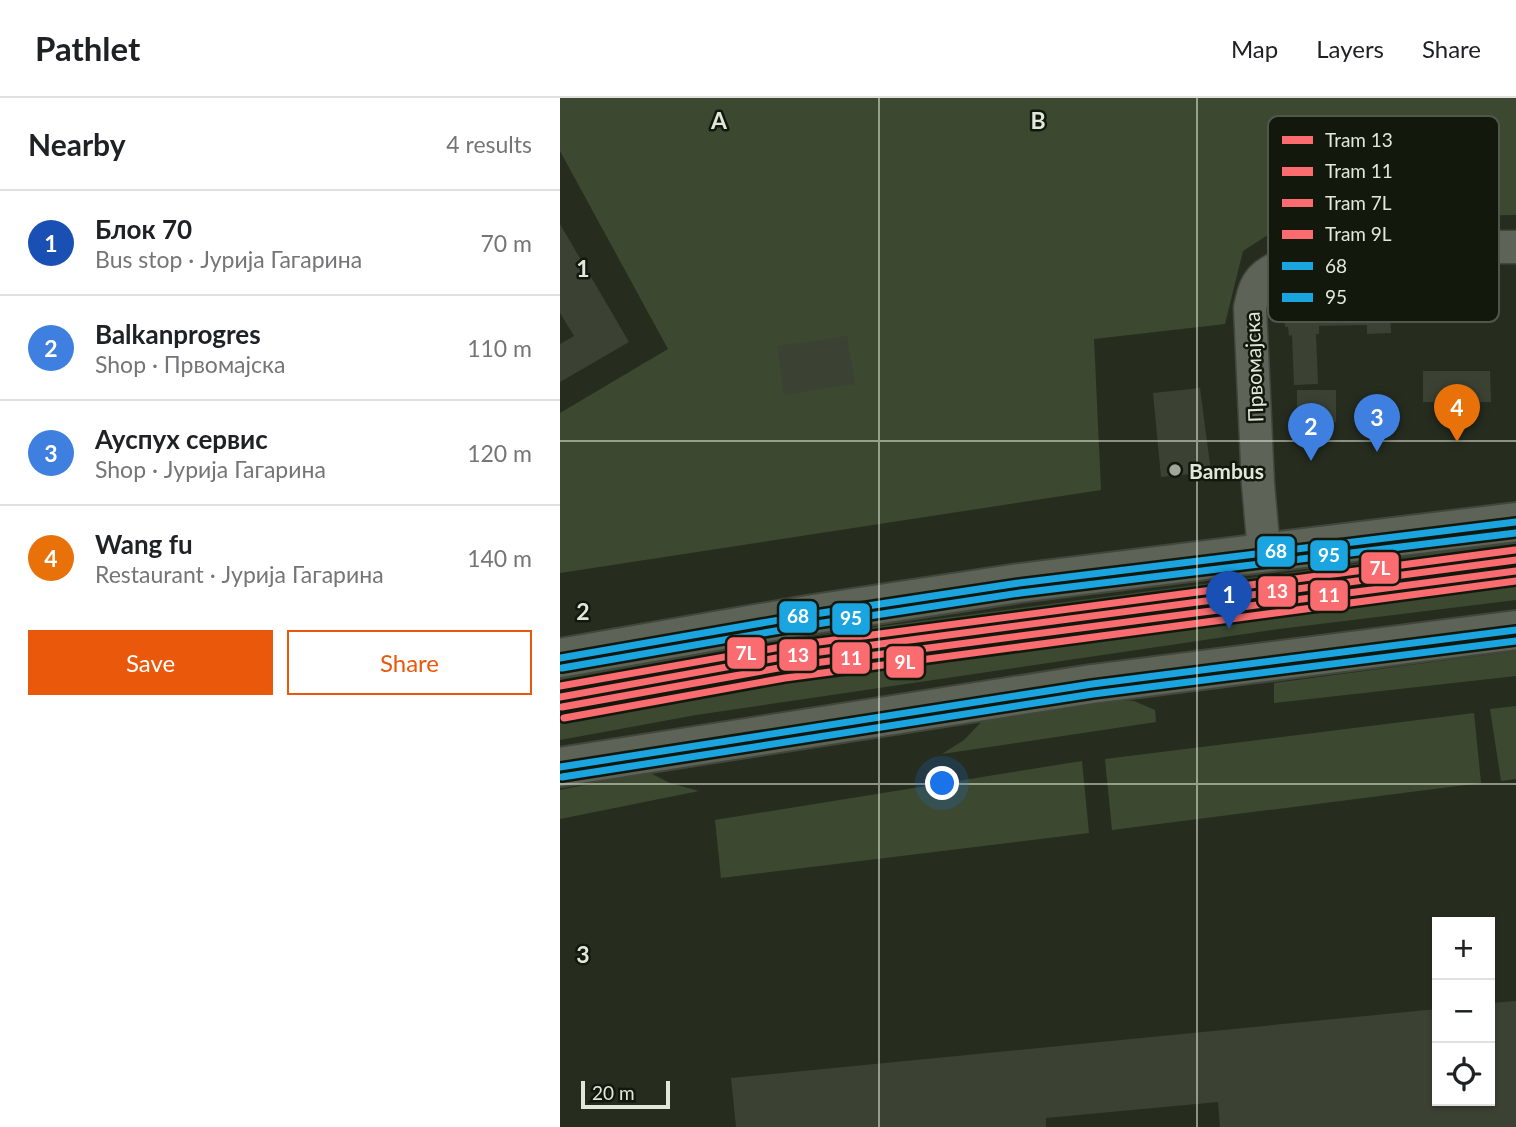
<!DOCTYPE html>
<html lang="en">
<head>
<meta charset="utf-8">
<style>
	:root { --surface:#fff; --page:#f6f6f6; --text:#202124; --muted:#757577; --line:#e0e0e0; --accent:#ea580c }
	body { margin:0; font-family:Lato,sans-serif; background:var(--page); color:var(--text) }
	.controls { position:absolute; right:21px; bottom:21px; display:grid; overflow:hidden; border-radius:0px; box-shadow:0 2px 5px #0004 }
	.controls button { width:63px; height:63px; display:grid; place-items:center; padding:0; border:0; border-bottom:2px solid var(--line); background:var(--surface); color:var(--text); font:35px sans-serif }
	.scale { position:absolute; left:21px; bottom:18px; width:89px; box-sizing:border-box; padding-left:7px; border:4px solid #e0e8d9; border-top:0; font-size:19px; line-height:24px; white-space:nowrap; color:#e0e8d9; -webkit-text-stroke:5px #13180d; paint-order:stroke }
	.you { position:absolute; left:383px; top:686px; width:24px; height:24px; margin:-18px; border:5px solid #fff; border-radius:50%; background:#1a73e8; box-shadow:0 0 0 10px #1a73e833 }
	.badge { display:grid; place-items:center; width:46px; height:46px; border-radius:50%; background:var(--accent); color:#fff; font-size:23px; font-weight:700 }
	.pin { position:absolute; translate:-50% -58px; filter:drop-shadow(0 2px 4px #0008) }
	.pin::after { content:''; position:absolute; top:37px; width:24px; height:21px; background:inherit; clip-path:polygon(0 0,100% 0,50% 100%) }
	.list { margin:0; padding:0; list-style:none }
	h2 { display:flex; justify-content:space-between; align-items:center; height:91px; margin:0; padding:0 28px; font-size:30px }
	h2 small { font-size:23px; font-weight:400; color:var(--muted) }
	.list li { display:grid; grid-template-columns:46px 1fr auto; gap:21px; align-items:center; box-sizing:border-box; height:105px; padding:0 28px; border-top:2px solid var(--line) }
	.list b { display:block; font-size:26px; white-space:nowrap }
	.list p { margin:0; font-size:23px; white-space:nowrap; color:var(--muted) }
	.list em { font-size:23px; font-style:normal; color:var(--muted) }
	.actions { display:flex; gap:14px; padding:21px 28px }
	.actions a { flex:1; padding:16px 0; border:2px solid var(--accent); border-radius:0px; text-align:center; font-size:24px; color:var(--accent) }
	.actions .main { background:var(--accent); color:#fff }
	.icon { flex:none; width:38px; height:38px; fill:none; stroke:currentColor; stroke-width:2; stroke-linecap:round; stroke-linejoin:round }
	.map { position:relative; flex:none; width:956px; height:1029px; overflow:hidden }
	header { display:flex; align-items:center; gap:42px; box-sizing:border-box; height:98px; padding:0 35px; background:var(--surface); border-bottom:2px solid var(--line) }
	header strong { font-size:33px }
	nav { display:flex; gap:38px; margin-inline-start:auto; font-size:24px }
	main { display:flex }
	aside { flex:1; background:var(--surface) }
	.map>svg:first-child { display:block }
	.green { fill:#3c4930 }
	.building { fill:#3b4234 }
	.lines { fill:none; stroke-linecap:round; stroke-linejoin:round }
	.minor-casing { stroke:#41473b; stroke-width:35 }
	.secondary-casing { stroke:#41473b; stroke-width:42 }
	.minor { stroke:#5d6357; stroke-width:32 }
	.secondary { stroke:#5d6357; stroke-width:38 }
	.bus-1-casing { stroke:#13180d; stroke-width:12 }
	.bus-2-casing { stroke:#13180d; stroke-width:12 }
	.bus-1 { stroke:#1aa5e1; stroke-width:7 }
	.bus-2 { stroke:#1aa5e1; stroke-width:7 }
	.tram-1-casing { stroke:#13180d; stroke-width:12 }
	.tram-2-casing { stroke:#13180d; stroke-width:12 }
	.tram-3-casing { stroke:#13180d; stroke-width:12 }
	.tram-4-casing { stroke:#13180d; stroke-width:12 }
	.tram-1 { stroke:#fa6c70; stroke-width:7 }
	.tram-2 { stroke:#fa6c70; stroke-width:7 }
	.tram-3 { stroke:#fa6c70; stroke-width:7 }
	.tram-4 { stroke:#fa6c70; stroke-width:7 }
	.grid { fill:none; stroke:#e0e8d9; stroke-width:2; stroke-opacity:0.55 }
	.poi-dot { fill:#9fa798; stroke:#13180d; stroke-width:2.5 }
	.labels { text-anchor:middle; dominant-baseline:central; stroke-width:5; stroke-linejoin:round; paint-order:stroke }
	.street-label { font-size:21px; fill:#e0e8d9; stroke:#13180d }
	.poi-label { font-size:21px; font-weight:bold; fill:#e0e8d9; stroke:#13180d; text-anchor:start }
	.key { fill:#13180d; stroke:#50564a; stroke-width:2 }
	.key-label { font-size:19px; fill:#e0e8d9 }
	.grid-label { font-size:23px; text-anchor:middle; font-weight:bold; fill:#e0e8d9; stroke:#13180d; stroke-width:5; stroke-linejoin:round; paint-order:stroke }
	.line-badge { stroke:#13180d; stroke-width:2.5 }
	.badge-label { font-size:19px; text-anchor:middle; font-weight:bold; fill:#fff }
</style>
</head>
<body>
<header>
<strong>Pathlet</strong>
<nav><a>Map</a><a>Layers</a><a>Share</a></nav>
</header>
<main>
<aside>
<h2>Nearby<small>4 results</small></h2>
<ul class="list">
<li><span class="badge" style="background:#1a4fb4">1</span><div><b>Блок 70</b><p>Bus stop · Јурија Гагарина</p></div><em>70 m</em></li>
<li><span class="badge" style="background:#3f7fe0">2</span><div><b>Balkanprogres</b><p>Shop · Првомајска</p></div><em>110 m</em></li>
<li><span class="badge" style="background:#3f7fe0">3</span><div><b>Ауспух сервис</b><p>Shop · Јурија Гагарина</p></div><em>120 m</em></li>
<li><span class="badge" style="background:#e8710a">4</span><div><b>Wang fu</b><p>Restaurant · Јурија Гагарина</p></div><em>140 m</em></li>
</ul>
<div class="actions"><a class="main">Save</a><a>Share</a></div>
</aside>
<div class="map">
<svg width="956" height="1029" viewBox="0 0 956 1029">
	<rect width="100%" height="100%" fill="#262d1f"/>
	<!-- green -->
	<path class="green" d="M 0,0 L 956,0 L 956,117 L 734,120 L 683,153 L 665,226 L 534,241 L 541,392 L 0,475 L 0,315 L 108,251 L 0,53 Z
		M 956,442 L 956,502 L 719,531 L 136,617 L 0,642 L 0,580 L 285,533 L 826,462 Z
		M 956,553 L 956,578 L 714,605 L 714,585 Z
		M 554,602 L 574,603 L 595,612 L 596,624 L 382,656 L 404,642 L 427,618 Z
		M 956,608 L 956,681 L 941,683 L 930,611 Z
		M 914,615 L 921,685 L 552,732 L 545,661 Z
		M 522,663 L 529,735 L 161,780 L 155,722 Z
		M 88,674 L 110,685 L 139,693 L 0,721 L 0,692 Z"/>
	<!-- building -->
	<path class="building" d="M 0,126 L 69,244 L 0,284 L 0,246 L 14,238 L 0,215 Z
		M 762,197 L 785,197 L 786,205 L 830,204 L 831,235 L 807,236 L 807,227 L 759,228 L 759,236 L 756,236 L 758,286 L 734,287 L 732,237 L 729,238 L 728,229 L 725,229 L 724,208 L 727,208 L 727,201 Z
		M 287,238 L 295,286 L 224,297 L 217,248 Z
		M 863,273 L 930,273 L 931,304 L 863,304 Z
		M 640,290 L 651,374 L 601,379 L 593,295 Z
		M 737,292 L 776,292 L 776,324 L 737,324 Z
		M 956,903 L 956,1029 L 660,1029 L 658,1004 L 486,1020 L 486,1029 L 176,1029 L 171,980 L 877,911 L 877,1003 L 930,1003 L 930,905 Z"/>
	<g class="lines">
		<!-- minor casing -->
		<g class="minor-casing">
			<path id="minor" d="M 704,453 L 698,386 L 690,210 C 693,195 696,182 710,174 C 722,166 737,163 751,160 C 818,145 888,149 956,149"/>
		</g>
		<!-- secondary casing -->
		<g class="secondary-casing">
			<path id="secondary" d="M 0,560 L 248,517 L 459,485 L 956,424
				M 0,669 L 532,586 L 956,532"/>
		</g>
		<!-- minor -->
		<use href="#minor" class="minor"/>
		<!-- secondary -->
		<use href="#secondary" class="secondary"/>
		<!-- bus-1 casing -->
		<g class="bus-1-casing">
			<path id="bus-1" d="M 0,560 L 248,517 L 459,485 L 956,424
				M 0,669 L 532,586 L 956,532"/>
		</g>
		<!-- bus-2 casing -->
		<g class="bus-2-casing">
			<path id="bus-2" d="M 2,570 L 250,527 L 460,495 L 956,435
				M 2,679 L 533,596 L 956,543"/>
		</g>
		<!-- bus-1 -->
		<use href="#bus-1" class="bus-1"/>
		<!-- bus-2 -->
		<use href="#bus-2" class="bus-2"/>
		<!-- tram-1 casing -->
		<g class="tram-1-casing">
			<path id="tram-1" d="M 0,599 L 222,559 L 956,462"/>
		</g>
		<!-- tram-2 casing -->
		<g class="tram-2-casing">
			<path id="tram-2" d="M 2,609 L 224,569 L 956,473"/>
		</g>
		<!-- tram-3 casing -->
		<g class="tram-3-casing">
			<path id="tram-3" d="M 0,588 L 221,549 L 955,452"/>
		</g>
		<!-- tram-4 casing -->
		<g class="tram-4-casing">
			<path id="tram-4" d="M 4,620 L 225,580 L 956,483"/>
		</g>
		<!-- tram-1 -->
		<use href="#tram-1" class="tram-1"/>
		<!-- tram-2 -->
		<use href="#tram-2" class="tram-2"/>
		<!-- tram-3 -->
		<use href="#tram-3" class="tram-3"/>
		<!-- tram-4 -->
		<use href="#tram-4" class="tram-4"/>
	</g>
	<!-- grid -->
	<path class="grid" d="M 319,0 L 319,1029M 637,0 L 637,1029M 0,343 L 956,343M 0,686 L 956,686"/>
	<!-- markers -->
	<circle class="poi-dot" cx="615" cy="372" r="7"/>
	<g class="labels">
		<!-- street labels -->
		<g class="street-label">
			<text transform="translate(693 269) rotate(-92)">Првомајска</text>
		</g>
		<!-- poi labels -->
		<g class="poi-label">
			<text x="629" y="372">Bambus</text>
		</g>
	</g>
	<!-- legend -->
	<rect x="708" y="18" width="231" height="206" rx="10" class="key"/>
	<rect x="722" y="38" width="31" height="8" fill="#fa6c70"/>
	<rect x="722" y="69" width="31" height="9" fill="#fa6c70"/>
	<rect x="722" y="101" width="31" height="8" fill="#fa6c70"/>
	<rect x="722" y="132" width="31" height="9" fill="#fa6c70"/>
	<rect x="722" y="164" width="31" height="8" fill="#1aa5e1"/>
	<rect x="722" y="195" width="31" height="9" fill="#1aa5e1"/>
	<g class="key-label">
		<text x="765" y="49">Tram 13</text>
		<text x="765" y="80">Tram 11</text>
		<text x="765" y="112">Tram 7L</text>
		<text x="765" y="143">Tram 9L</text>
		<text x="765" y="175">68</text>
		<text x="765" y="206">95</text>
	</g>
	<g class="grid-label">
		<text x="159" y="31">A</text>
		<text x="478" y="31">B</text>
		<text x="23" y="179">1</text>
		<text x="23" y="522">2</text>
		<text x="23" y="865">3</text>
	</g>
	<g class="line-badge">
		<rect x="696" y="437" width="40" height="33" rx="7" fill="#1aa5e1"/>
		<rect x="749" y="441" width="40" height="33" rx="7" fill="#1aa5e1"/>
		<rect x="800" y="453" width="40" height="34" rx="7" fill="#fa6c70"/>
		<rect x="697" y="477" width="40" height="33" rx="7" fill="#fa6c70"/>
		<rect x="749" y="481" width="40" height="33" rx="7" fill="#fa6c70"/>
		<rect x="218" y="502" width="40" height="34" rx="7" fill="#1aa5e1"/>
		<rect x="271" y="504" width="40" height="34" rx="7" fill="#1aa5e1"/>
		<rect x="166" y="538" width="40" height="34" rx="7" fill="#fa6c70"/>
		<rect x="218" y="540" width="40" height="34" rx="7" fill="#fa6c70"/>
		<rect x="271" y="543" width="40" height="34" rx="7" fill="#fa6c70"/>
		<rect x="325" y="547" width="40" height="34" rx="7" fill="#fa6c70"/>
	</g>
	<g class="badge-label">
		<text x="716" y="460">68</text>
		<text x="769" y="464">95</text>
		<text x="820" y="477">7L</text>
		<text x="717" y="500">13</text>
		<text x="769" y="504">11</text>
		<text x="238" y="525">68</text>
		<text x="291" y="527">95</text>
		<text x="186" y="562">7L</text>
		<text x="238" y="564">13</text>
		<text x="291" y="567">11</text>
		<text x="345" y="571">9L</text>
	</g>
</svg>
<div class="controls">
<button>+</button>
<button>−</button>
<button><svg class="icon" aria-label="locate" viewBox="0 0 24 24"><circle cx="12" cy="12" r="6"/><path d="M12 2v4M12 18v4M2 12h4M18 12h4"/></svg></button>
</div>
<div class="scale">20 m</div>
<div class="you"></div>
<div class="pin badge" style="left:669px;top:531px;background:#1a4fb4">1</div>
<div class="pin badge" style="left:751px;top:363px;background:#3f7fe0">2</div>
<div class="pin badge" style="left:817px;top:354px;background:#3f7fe0">3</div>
<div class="pin badge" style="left:897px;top:344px;background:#e8710a">4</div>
</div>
</main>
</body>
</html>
